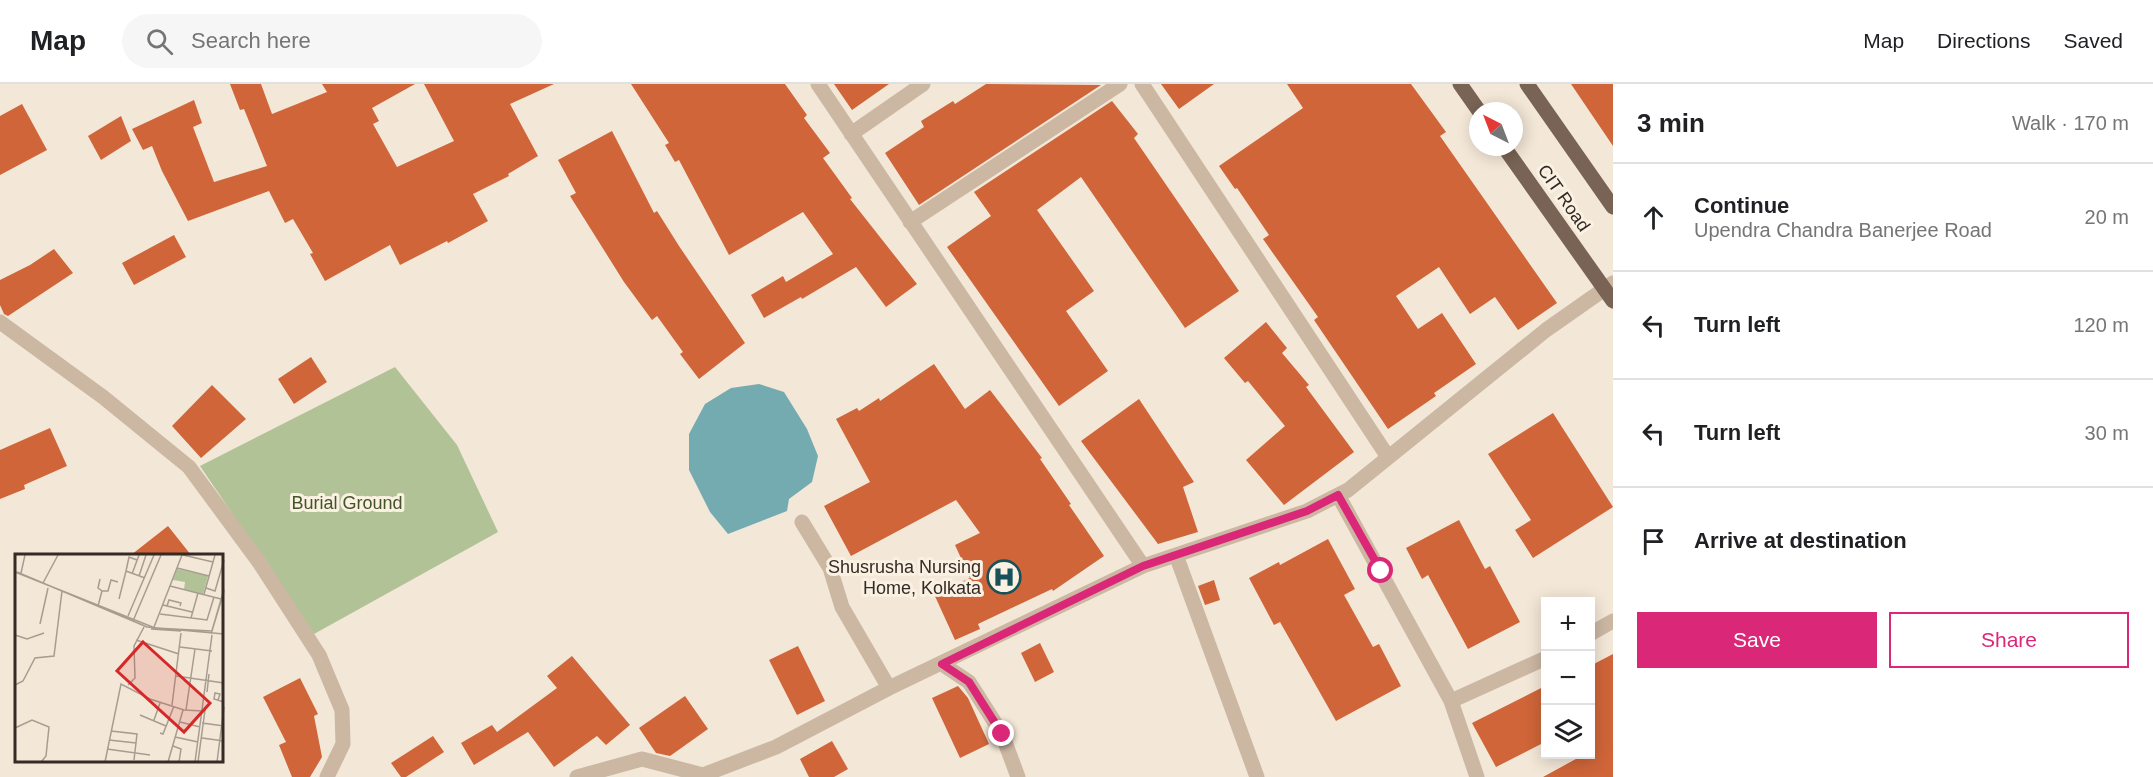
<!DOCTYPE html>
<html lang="en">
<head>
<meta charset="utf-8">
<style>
	:root { --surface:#fff; --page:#f6f6f6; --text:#202124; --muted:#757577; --line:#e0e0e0; --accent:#db2777 }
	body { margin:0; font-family:Arial,sans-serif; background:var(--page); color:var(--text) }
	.controls { position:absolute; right:18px; bottom:18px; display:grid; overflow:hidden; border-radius:0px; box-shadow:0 3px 15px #0003 }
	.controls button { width:54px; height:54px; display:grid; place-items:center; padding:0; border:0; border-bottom:2px solid var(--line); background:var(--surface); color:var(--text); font:30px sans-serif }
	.compass { position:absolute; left:1469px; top:18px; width:54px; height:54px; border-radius:50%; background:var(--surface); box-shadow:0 3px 15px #0003; rotate:318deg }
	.stop { position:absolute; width:18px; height:18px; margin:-14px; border:4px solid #db2777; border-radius:50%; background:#fff }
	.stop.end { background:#db2777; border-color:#fff; box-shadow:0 2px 6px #0008 }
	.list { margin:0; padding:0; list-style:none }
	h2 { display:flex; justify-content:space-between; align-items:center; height:78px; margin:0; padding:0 24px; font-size:26px }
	h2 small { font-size:20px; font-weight:400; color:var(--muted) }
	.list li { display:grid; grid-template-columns:39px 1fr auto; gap:18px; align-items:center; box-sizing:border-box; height:108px; padding:0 24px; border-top:2px solid var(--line) }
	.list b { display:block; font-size:22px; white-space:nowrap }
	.list p { margin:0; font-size:20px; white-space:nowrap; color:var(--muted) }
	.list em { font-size:20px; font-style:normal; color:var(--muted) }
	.actions { display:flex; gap:12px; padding:18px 24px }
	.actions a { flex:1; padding:14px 0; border:2px solid var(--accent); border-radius:0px; text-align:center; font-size:21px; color:var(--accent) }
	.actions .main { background:var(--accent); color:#fff }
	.icon { flex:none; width:33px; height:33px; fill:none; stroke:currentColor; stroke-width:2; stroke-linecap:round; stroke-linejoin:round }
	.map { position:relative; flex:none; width:1613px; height:693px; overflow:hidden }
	header { display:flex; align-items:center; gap:36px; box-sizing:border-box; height:84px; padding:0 30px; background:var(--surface); border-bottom:2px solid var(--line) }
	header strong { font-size:28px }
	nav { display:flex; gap:33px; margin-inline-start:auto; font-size:21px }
	.search { width:420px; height:54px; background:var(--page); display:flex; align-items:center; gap:15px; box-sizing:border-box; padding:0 21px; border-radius:33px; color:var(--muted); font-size:22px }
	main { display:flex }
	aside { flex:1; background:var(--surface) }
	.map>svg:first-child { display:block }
	.green { fill:#b1c296 }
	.water { fill:#74abb1 }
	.building { fill:#cf6539 }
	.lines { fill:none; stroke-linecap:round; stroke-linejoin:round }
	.minor { stroke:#cbb7a2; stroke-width:15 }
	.major { stroke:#786355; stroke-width:15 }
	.route { stroke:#db2777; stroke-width:8 }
	.labels { text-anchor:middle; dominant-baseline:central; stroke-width:6; stroke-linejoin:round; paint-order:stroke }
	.street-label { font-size:18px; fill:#352b25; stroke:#faf1e3 }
	.park-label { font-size:18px; fill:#425527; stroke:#faf1e3 }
	.poi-label { font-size:18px; fill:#352b25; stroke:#faf1e3; text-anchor:end }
	.inset-road { fill:none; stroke:#a79c90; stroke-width:1.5 }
	.view { fill:#d62828; fill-opacity:0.15; stroke:#d62828; stroke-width:3 }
	.inset-edge { fill:none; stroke:#352b25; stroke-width:3 }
</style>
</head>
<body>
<header>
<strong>Map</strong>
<div class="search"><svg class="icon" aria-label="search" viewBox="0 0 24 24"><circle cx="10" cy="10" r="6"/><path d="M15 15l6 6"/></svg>Search here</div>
<nav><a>Map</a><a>Directions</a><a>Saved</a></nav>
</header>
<main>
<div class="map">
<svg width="1613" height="693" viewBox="0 0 1613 693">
	<rect width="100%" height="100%" fill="#f3e7d7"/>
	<!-- green -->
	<path class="green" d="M 395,283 L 457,361 L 498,448 L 314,550 L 200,382 Z"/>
	<!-- water -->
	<path class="water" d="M 759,300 L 784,308 L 807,345 L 818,372 L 812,398 L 789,415 L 787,427 L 728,450 L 710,428 L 689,386 L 689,350 L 705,320 L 731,304 Z"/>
	<!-- building -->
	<path class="building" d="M 230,0 L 261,0 L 272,30 L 327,8 L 322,0 L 415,0 L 372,24 L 379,37 L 373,40 L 397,83 L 454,57 L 424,0 L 554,0 L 510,20 L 538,72 L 508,90 L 509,92 L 473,110 L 488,137 L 448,159 L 447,157 L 400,181 L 390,161 L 325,197 L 310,170 L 313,169 L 293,135 L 285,139 L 269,107 L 188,137 L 162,87 L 152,62 L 143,66 L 132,45 L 194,16 L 202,39 L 193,43 L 214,98 L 267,82 L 244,25 L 240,26 Z
		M 631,0 L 785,0 L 807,31 L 804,34 L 830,69 L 823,74 L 852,114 L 850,115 L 917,200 L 886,223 L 856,183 L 802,215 L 801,213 L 764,234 L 751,211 L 783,192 L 786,198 L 833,170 L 803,128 L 729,171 L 679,76 L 675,78 L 665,61 L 669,59 Z
		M 834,0 L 889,0 L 852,26 Z
		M 986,0 L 1101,1 L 919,121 L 885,69 L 924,43 L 921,37 L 953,17 L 955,20 Z
		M 1161,0 L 1214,0 L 1179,25 Z
		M 1287,0 L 1411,0 L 1446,48 L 1440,52 L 1557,219 L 1518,246 L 1495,213 L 1470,230 L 1439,183 L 1396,212 L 1418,245 L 1442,229 L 1476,280 L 1434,309 L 1436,312 L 1388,345 L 1314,236 L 1318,233 L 1263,155 L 1269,151 L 1237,104 L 1235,105 L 1219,82 L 1303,24 Z
		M 1571,0 L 1613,0 L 1613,62 Z
		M 1112,17 L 1138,50 L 1134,54 L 1239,207 L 1185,244 L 1081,93 L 1037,126 L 1094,207 L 1066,227 L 1108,287 L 1059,322 L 947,163 L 991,132 L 974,108 Z
		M 22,20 L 47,66 L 0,91 L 0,32 Z
		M 121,32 L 131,57 L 101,76 L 88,52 Z
		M 612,47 L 654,129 L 657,127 L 679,162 L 745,259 L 699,295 L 680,270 L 683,268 L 657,232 L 652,236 L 624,198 L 570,112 L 576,109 L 558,76 Z
		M 174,151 L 186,173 L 134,201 L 122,179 Z
		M 54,165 L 73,189 L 8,232 L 4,230 L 0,221 L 0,196 L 30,181 Z
		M 1266,238 L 1287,264 L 1282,269 L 1309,301 L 1306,303 L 1354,368 L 1284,421 L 1246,376 L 1285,342 L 1248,297 L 1245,299 L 1224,274 Z
		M 311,273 L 327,298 L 294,320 L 278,295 Z
		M 934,280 L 965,325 L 990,306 L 1042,374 L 1040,375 L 1071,420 L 1069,421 L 1104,472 L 1053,507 L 1052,505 L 978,540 L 980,545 L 955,556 L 934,510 L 970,494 L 955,461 L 980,449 L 956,416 L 851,472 L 824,422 L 870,398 L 836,335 L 857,324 L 859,327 L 879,314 L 880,317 Z
		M 212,301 L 246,335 L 201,374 L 172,342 Z
		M 1139,315 L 1194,398 L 1183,403 L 1198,448 L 1158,460 L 1081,357 Z
		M 1553,329 L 1613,423 L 1533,474 L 1515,446 L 1531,436 L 1488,370 Z
		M 50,344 L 67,382 L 24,401 L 25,405 L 0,415 L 0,366 Z
		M 1459,436 L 1485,485 L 1490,482 L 1520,538 L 1468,565 L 1428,491 L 1422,495 L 1406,464 Z
		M 168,442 L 191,471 L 131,471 Z
		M 1328,455 L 1355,505 L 1344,511 L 1373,563 L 1379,560 L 1401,602 L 1336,637 L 1280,538 L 1274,541 L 1249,494 L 1279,478 L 1280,481 Z
		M 1214,496 L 1220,516 L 1205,521 L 1198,502 Z
		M 1040,559 L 1054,588 L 1035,598 L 1021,569 Z
		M 798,562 L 825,617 L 797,631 L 769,576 Z
		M 1613,570 L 1613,693 L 1543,693 L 1585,670 L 1590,670 L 1590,582 Z
		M 572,572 L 630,641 L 606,661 L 597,652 L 554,683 L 528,648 L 474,681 L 461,659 L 492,641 L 497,648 L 557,604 L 547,592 Z
		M 300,594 L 318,630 L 314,632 L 322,673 L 310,693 L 292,693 L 279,661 L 286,658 L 263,613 Z
		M 958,602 L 968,614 L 989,660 L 960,674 L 932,614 Z
		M 1545,602 L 1545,658 L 1496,683 L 1472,639 Z
		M 685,612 L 708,645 L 670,672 L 656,669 L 639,644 Z
		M 433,652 L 444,668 L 406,693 L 401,693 L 391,679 Z
		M 832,657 L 848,685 L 834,693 L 809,693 L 800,675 Z"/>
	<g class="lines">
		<!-- minor -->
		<path class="minor" d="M 818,0 L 1143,482
			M 1142,0 L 1388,373
			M 851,50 L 923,0
			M 910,138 L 1120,0
			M 0,238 L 103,313 L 189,383 L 259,478 L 319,571 L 342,626 L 343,660 L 327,693
			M 1338,411 L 1451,617 L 1477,693
			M 802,438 L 830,484 L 842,523 L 889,604
			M 1176,471 L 1257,693
			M 1590,550 L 1613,537
			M 942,580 L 969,598 L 978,612 L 1002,650 L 1018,693
			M 1451,617 L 1546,574
			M 577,693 L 642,675 L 703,691 L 776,663 L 889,604 L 1143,482 L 1307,427 L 1348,406 L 1546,246 L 1613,199"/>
		<!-- major -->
		<path class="major" d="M 1460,0 L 1479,27
			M 1527,0 L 1613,123
			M 1504,63 L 1613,217"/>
	</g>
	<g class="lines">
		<!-- route -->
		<path class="route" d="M 1002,650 L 969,598 L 942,580 L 1143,482 L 1307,427 L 1338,411 L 1381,487"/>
	</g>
	<!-- icons -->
	<defs>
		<g id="hospital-ring" transform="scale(1.725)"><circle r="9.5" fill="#faf1e3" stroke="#185159" stroke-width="1.5"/><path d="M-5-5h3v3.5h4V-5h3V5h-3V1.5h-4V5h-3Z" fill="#185159"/></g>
	</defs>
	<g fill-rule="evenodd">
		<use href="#hospital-ring" x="1004" y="493"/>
	</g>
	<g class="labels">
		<!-- street labels -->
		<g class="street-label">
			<text transform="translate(1564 114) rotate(55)">CIT Road</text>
		</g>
		<!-- park labels -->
		<g class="park-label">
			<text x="347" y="419">Burial Ground</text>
		</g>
		<!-- poi labels -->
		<g class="poi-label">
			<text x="981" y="483">Shusrusha Nursing<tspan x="981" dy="21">Home, Kolkata</tspan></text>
		</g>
	</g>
	<!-- overview -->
	<g transform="translate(15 470)">
		<rect width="208" height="208" fill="#f3e7d7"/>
		<path d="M 162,15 L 193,22 L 188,40 L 169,35 L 170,28 L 158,26 Z" fill="#b1c296"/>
		<path class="inset-road" d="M 168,1 L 198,8M 162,14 L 194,22M 111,17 L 114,3 L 122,6M 0,18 L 140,74 L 197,77 L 209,37M 2,18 L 132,73 L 209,80M 6,19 L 10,1M 117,20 L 124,1M 124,22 L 131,1M 28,29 L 43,1M 155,32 L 206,45M 191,34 L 200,37 L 209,6M 87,37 L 93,37 L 96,26 L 103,28M 189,40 L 200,1M 104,45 L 111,17 L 130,24M 148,51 L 177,58M 83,52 L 87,37 L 83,34 L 85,25M 152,52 L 154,46 L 166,49 L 165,52M 145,60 L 192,66 L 199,43M 113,62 L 139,1M 176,64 L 183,39M 118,67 L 146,1M 25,70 L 33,34M 139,73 L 167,1M 136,75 L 166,77M 196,80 L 209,35M 0,81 L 12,85 L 29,79M 121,86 L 164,100M 165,93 L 197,97M 161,122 L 209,129M 0,131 L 8,127 L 20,104 L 39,102 L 47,37M 113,131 L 120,124 L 119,92 L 129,73M 192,138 L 194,120M 203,146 L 205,140 L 200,139 L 199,145 L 209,148M 157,151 L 166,79M 171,156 L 180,95M 125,161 L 151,172M 139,166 L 145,149M 165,168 L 185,173M 187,169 L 209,172M 0,174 L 17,166 L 34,173 L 31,202 L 26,208M 96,177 L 122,180 L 119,206M 145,179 L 148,180 L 159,152M 160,183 L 183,188M 187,184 L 209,187M 94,186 L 121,189M 158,192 L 166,195 L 164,208M 92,195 L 135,201M 90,208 L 106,130 L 135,145 L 169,156 L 188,157M 153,208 L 168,156M 180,208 L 197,81M 183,208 L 190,156M 202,208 L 209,153"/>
		<path class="view" d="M 128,88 L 195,149 L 169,178 L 102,117 Z"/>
		<rect width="208" height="208" class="inset-edge"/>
	</g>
</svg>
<div class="controls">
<button>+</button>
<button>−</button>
<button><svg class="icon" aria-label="layers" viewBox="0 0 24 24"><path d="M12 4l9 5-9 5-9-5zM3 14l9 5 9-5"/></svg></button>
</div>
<svg class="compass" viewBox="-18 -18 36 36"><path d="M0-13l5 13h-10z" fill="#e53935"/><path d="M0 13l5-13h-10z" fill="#757577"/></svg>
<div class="stop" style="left:1381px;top:487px"></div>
<div class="stop end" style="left:1002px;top:650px"></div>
</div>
<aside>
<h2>3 min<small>Walk · 170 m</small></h2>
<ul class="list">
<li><svg class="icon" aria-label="ahead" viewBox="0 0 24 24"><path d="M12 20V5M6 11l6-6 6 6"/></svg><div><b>Continue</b><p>Upendra Chandra Banerjee Road</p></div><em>20 m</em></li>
<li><svg class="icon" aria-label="left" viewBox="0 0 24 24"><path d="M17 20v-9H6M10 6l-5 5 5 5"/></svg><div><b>Turn left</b></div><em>120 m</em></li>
<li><svg class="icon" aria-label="left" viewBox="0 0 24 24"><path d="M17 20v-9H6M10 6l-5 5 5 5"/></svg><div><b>Turn left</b></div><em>30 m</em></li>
<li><svg class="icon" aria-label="arrive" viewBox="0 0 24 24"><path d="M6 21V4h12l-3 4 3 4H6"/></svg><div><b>Arrive at destination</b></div></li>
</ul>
<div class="actions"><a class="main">Save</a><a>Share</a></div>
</aside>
</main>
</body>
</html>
